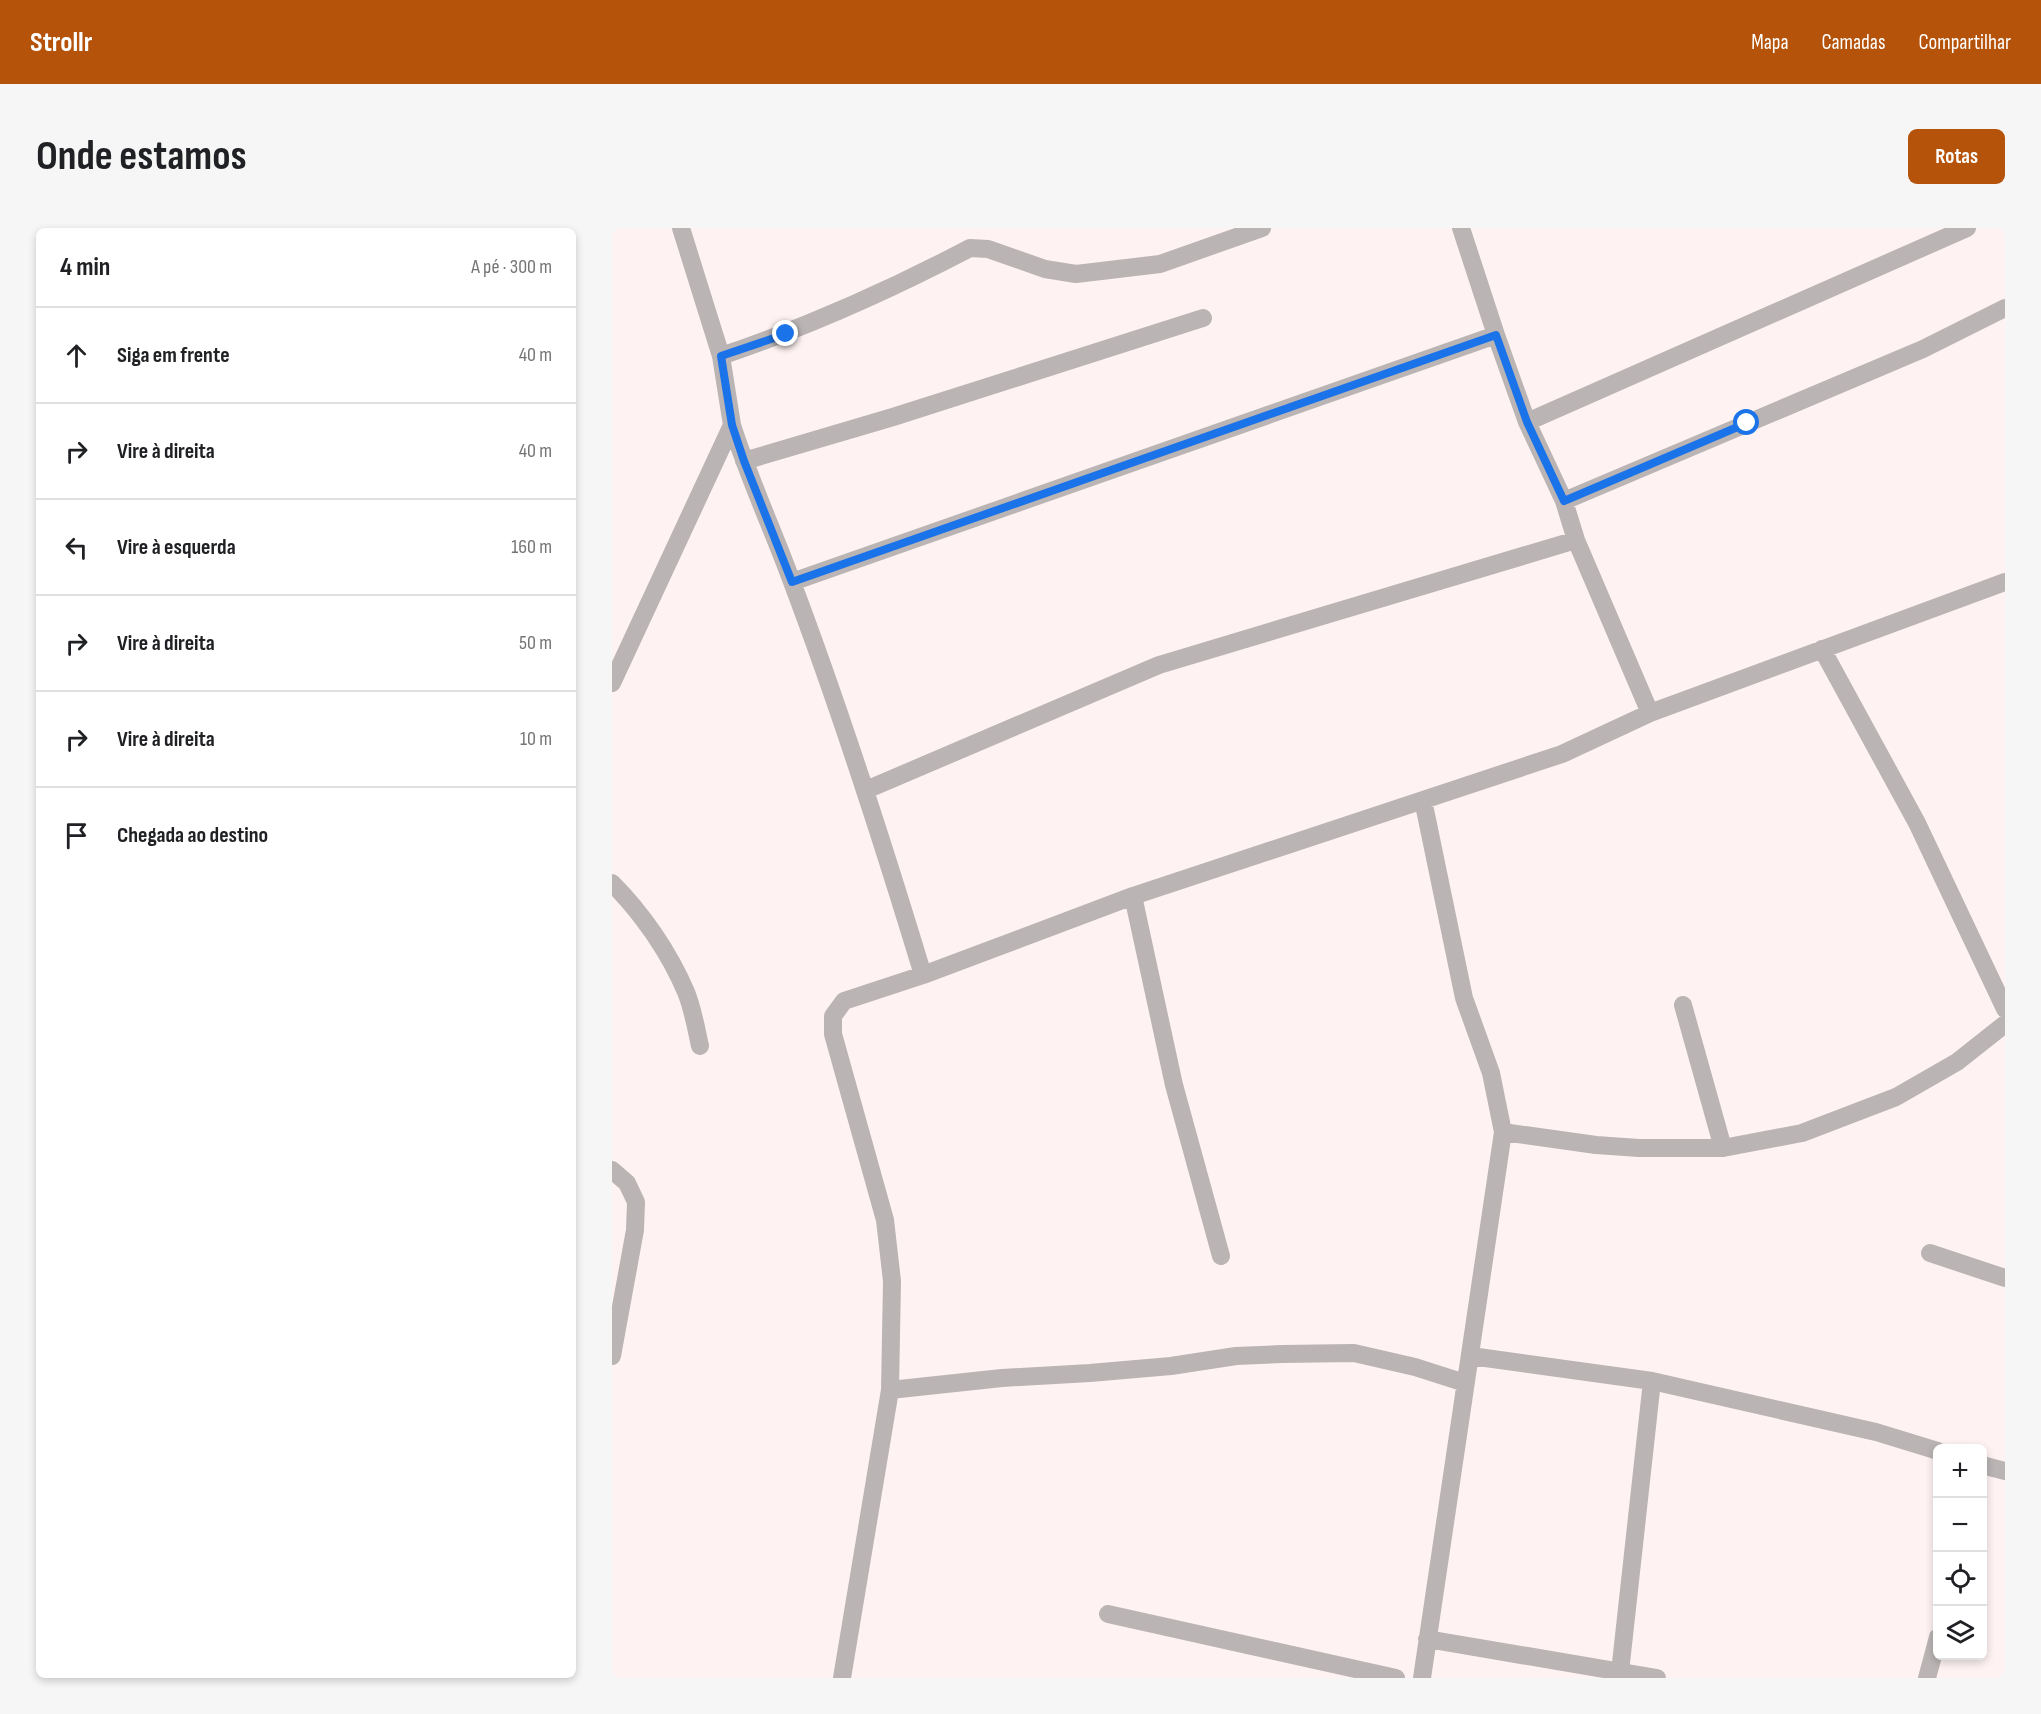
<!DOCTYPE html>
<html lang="pt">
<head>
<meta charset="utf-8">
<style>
	:root { --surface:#fff; --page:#f6f6f6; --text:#202124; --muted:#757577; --line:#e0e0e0; --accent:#b45309 }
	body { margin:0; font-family:"Sofia Sans Condensed",sans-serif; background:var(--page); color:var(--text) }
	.controls { position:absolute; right:18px; bottom:18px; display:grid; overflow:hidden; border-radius:9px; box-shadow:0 3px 9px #0003 }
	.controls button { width:54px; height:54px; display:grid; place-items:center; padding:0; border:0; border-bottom:2px solid var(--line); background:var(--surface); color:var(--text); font:30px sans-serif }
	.stop { position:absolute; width:18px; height:18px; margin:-14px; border:4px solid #1a73e8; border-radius:50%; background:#fff }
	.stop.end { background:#1a73e8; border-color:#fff; box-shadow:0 2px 6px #0008 }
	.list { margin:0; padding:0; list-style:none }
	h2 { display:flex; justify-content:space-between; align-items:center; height:78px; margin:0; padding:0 24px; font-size:26px }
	h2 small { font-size:20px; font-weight:400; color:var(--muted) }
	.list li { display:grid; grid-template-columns:39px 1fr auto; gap:18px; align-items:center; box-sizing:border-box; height:96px; padding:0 24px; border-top:2px solid var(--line) }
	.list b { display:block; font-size:22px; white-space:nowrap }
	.list em { font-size:20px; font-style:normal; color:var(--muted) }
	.icon { flex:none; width:33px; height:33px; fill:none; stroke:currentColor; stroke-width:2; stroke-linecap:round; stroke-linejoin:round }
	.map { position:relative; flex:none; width:1393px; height:1450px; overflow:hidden; border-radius:9px }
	header { display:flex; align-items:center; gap:36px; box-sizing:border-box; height:84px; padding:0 30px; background:var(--accent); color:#fff }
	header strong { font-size:28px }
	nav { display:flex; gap:33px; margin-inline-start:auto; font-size:21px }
	.intro { display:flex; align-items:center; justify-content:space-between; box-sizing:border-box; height:144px; padding:0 36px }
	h1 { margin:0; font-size:42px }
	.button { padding:15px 27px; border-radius:9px; background:var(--accent); color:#fff; font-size:21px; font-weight:700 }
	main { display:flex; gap:36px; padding:0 36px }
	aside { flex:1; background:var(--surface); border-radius:9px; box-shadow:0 3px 9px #0003 }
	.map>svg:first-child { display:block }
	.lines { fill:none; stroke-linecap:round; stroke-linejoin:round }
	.minor { stroke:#bab4b5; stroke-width:18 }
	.route { stroke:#1a73e8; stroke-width:8 }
</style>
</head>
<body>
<header>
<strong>Strollr</strong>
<nav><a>Mapa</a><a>Camadas</a><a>Compartilhar</a></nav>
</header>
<div class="intro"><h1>Onde estamos</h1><a class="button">Rotas</a></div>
<main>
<aside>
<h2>4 min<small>A pé · 300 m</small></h2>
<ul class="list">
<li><svg class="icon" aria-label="ahead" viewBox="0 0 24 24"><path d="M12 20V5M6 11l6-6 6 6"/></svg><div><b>Siga em frente</b></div><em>40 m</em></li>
<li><svg class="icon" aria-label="right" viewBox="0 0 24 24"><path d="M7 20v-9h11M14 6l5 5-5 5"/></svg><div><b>Vire à direita</b></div><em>40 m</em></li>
<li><svg class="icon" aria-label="left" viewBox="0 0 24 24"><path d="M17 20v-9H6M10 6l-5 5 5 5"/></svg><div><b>Vire à esquerda</b></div><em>160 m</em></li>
<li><svg class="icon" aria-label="right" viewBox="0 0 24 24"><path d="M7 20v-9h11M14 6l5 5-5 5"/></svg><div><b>Vire à direita</b></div><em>50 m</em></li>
<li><svg class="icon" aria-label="right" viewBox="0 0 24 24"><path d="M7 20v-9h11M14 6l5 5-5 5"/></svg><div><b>Vire à direita</b></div><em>10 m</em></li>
<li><svg class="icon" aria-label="arrive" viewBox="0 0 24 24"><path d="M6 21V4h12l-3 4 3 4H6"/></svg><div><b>Chegada ao destino</b></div></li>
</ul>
</aside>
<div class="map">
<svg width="1393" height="1450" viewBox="0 0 1393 1450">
	<rect width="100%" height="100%" fill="#fef3f2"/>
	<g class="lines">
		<!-- minor -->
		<path class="minor" d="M 849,0 L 884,107 L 915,194 L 952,273 L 964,312 L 1038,485
			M 109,128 C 195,99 278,62 358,20 L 376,21 L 433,41 L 464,46 L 548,36 L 650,0
			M 915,194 L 1355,0
			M 120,197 C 137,251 161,302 180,354 C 229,484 271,615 311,747
			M 132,233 L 281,189 L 591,90
			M 952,273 L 1311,121 L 1393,80
			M 180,354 L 884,107
			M 1210,421 L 1305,595 L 1393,781
			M 0,455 L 120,197 L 109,128 L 69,0
			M 254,562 L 547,437 L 964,312
			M 811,572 L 852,770 L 879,845 L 891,904 L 984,917 L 1027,920 L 1111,920 L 1190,905 L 1284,869 L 1345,834 L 1393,796
			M 0,655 C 30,685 57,724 74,764 C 81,781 84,800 88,818
			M 521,668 L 562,857 L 609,1028
			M 1071,777 L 1111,920
			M 0,942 L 15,955 L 24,974 L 23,1002 L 0,1128
			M 1318,1025 L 1393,1050
			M 859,1128 L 1040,1153 L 1264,1204 L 1326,1223
			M 278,1162 L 390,1150 L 478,1145 L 559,1138 L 624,1128 L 670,1126 L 742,1125 L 803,1139 L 853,1155
			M 1370,1237 L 1393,1243
			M 496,1386 L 784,1450
			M 815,1411 L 1045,1450
			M 1008,1444 L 1040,1153
			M 230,1450 L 278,1162 L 280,1053 L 273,992 L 221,806 L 221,788 L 232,773 L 311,747 L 521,668 L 950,526 L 1038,485 L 1393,354
			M 810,1450 L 891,904
			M 1315,1450 L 1326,1409"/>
	</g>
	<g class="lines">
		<!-- route -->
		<path class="route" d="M 174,106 L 109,128 L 120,197 L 132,233 L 180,354 L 884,107 L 915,194 L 952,273 L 1135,195"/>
	</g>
</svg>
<div class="controls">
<button>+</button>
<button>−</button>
<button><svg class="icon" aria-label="locate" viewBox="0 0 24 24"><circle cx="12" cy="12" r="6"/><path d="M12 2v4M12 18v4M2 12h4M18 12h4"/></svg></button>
<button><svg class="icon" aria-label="layers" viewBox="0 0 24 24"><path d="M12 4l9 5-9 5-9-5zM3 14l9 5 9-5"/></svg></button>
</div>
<div class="stop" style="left:1135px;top:195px"></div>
<div class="stop end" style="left:174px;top:106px"></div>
</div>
</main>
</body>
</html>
